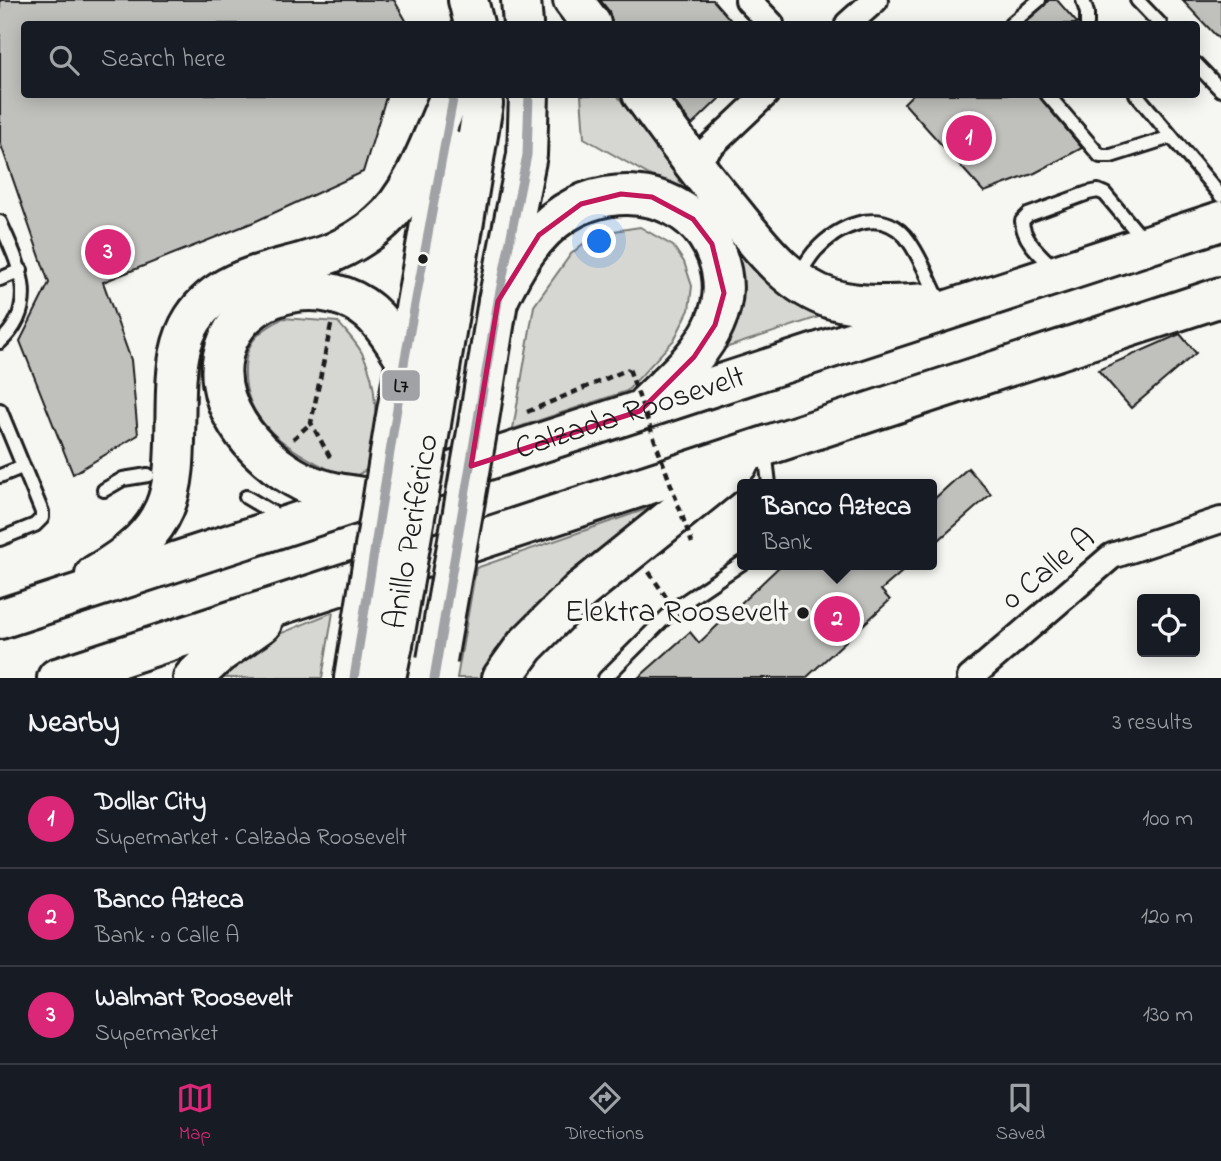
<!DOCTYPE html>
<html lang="en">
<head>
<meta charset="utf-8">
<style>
	:root { --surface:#171b24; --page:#20242c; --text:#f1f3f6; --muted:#9ea1a6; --line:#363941; --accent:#db2777 }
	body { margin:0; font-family:"Indie Flower",sans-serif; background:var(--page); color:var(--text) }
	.controls { position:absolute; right:21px; bottom:21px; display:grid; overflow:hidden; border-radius:7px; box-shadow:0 4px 18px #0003 }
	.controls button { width:63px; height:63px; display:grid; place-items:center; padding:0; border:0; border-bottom:2px solid var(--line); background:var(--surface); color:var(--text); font:35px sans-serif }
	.you { position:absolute; left:600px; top:242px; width:24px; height:24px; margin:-18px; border:5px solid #fff; border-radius:50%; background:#1a73e8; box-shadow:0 0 0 10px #1a73e833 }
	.badge { display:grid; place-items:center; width:46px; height:46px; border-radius:50%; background:var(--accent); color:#fff; font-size:23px; font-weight:700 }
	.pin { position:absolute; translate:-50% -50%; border:4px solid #fff; box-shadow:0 2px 7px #0006 }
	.popup { position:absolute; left:737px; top:479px; width:200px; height:91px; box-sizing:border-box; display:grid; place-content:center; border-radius:7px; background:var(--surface); filter:drop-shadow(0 2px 5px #0005); font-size:23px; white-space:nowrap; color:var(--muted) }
	.popup b { font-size:26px; color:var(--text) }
	.popup::after { content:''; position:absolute; left:50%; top:100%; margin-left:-14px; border:14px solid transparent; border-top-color:var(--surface) }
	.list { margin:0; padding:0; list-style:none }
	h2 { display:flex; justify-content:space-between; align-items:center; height:91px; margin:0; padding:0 28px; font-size:30px }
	h2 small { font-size:23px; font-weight:400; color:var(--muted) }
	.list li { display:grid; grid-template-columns:46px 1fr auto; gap:21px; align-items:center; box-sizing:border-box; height:98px; padding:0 28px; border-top:2px solid var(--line) }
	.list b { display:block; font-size:26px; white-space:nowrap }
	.list p { margin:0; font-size:23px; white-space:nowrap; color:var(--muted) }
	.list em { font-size:23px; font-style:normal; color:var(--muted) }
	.icon { flex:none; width:38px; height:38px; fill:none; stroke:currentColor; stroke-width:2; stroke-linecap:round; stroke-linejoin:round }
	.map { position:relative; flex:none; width:1221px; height:678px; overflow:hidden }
	.search { position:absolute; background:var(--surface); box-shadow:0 4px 18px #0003; left:21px; right:21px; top:21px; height:77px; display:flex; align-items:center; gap:18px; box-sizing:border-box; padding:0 24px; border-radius:7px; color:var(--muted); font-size:26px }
	.sheet { height:385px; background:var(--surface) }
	nav { display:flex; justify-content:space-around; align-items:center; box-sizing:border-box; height:98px; border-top:2px solid var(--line); background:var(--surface); font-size:19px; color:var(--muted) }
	nav a { display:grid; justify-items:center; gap:4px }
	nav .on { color:var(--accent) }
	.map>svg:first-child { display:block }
	.green { fill:#d6d6d2; stroke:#797977; stroke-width:2 }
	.building { fill:#c0c0bd; stroke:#1c1c1c; stroke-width:2 }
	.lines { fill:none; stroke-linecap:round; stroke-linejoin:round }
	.lane-casing { stroke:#1c1c1c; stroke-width:18 }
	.street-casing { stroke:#1c1c1c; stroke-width:30 }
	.highway-casing { stroke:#1c1c1c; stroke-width:44 }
	.path { stroke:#1c1c1c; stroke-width:4.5; stroke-dasharray:7 5; stroke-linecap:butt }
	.lane { stroke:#f6f6f2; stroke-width:12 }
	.street { stroke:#f6f6f2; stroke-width:24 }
	.highway { stroke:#f6f6f2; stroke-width:38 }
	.highway-bridge-casing { stroke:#1c1c1c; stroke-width:44; stroke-linecap:butt }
	.path-bridge { stroke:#1c1c1c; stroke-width:4.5; stroke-dasharray:7 5; stroke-linecap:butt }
	.highway-bridge { stroke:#f6f6f2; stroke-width:38 }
	.bus-1-casing { stroke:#f6f6f2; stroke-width:14 }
	.bus-1 { stroke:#a0a2a5; stroke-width:9 }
	.marked { fill:none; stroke:#c2185b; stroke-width:5; stroke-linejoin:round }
	.bus-dot { fill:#1c1c1c; stroke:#f6f6f2; stroke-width:2.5 }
	.labels { text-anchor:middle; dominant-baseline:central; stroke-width:7; stroke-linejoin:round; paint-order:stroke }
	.street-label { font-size:32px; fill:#1c1c1c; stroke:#f6f6f2 }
	.poi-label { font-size:32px; fill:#1c1c1c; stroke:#f6f6f2; text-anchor:end }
	.line-badge { stroke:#f6f6f2; stroke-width:2.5 }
	.pale-badge-label { font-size:19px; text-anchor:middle; font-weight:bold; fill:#111 }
</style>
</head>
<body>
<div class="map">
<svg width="1221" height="678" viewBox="0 0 1221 678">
	<rect width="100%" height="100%" fill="#f6f6f2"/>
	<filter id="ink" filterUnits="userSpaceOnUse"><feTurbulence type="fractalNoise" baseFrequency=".0143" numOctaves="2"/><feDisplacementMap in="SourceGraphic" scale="14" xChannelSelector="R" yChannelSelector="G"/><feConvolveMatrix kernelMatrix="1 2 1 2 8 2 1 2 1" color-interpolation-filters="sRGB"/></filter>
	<g filter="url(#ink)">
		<!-- green -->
		<path class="green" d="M 581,95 L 617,95 L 681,182 L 791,285 L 828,314 L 707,354 L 730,311 L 663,183 L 584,138 Z
			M 640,227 L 673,246 L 684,262 L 692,286 L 689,310 L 674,340 L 627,391 L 513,429 L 534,306 L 571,254 L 595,234 Z
			M 283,318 L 338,322 C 346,332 356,342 362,353 C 381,387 375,430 372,467 L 350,479 C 304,459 243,429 245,371 C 245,359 248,345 257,336 C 263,329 275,323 283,318 Z
			M 664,503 L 501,647 L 483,678 L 457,678 L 476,568 Z
			M 333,612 L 322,678 L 208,678 L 243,649 Z"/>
		<!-- building -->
		<path class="building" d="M 0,0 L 394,0 L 408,24 L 24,24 L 24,94 L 387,94 L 363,172 L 254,222 L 103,282 L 131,360 L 138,435 L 73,474 L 20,341 L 49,283 L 0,142 Z
			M 600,0 L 713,0 L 734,24 L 612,24 L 609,11 Z
			M 1049,0 L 1057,0 L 1078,24 L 1024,24 Z
			M 1182,0 L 1221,0 L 1221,41 Z
			M 669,94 L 724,94 L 692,125 Z
			M 913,94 L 1037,94 L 1082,148 L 1035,173 L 984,192 L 904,103 Z
			M 1180,334 L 1196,353 L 1131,408 L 1098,370 Z
			M 968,468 L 991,494 L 932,546 L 932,501 Z
			M 781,565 L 910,565 L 881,590 L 890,600 L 806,678 L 638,678 L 690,632 L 699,643 Z"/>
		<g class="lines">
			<!-- lane casing -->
			<g class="lane-casing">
				<path id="lane" d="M 1083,0 L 1087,13 L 1087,24
					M 1137,0 L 1160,24
					M 1011,24 L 1039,0
					M 1196,64 L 1221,90
					M 1047,94 L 1100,156 L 1111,156 L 1171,137
					M 1136,94 L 1221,196
					M 0,222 C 18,263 41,305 0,342
					M 1055,269 C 1041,255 1023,241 1022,221 L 1028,215 L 1088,193 L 1098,191 L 1105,194 L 1145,242
					M 797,277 C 803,269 808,259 815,251 C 837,227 879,206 905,236 C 919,253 928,278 938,298
					M 0,279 L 21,270
					M 0,410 L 42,512 L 42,518 L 35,525 L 0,539
					M 765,450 L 769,484
					M 0,476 L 22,467
					M 104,490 L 123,479 L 148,475
					M 246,497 L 283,519
					M 605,678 L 674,609 L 742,563"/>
			</g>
			<!-- street casing -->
			<g class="street-casing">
				<path id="street" d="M 748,0 L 771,24
					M 848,24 L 875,0
					M 692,164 L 766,94
					M 970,678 L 1112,556 L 1221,520"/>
			</g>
			<!-- highway casing -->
			<g class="highway-casing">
				<g id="highway">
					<path d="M 468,0 L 474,24"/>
					<path d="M 521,0 L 523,24"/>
					<path d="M 573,0 L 591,24"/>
					<path d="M 642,94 C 670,133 699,172 730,209 C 758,243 787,285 832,299 C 863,308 896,305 927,303"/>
					<path d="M 498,301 C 514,267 533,233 565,213 C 618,179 694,193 717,256 C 725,278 725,301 715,323 C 701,356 672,379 647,404"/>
					<path d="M 395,422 L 444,145"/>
					<path d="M 431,424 L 483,104 L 482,94"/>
					<path d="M 477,432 L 498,301 L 527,155 L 529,94"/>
					<path d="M 370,498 C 348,495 324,492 303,482 C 254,458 203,398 228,340 C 252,287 328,276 370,312 C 385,325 394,342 405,358"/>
					<path d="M 95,575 C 185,523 173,484 176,390 C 177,365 179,341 193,319 C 224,271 286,272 334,252 C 350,245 366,235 379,224 C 414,195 433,135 451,94"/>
					<path id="s1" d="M 0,619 L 1221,221"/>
					<path d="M 57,678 L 1221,297"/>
					<path d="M 193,678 L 217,655 L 262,623"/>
					<path d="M 354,678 L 359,647"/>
					<path d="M 386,678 L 393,644"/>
					<path d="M 502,678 L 525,646 L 579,592 L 738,464"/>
				</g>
			</g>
			<!-- path -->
			<path class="path" d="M 331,325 L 311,423 L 331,459
				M 527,412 L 629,369
				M 293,439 L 311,423
				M 649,572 L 666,597"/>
			<!-- lane -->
			<use href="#lane" class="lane"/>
			<!-- street -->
			<use href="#street" class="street"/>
			<!-- highway -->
			<use href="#highway" class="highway"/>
			<!-- highway-bridge casing -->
			<g class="highway-bridge-casing">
				<g id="highway-bridge">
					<path id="s2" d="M 393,644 L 431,424"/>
					<path d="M 359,647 L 395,422"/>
					<path d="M 437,660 L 477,432"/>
				</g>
			</g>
			<!-- path-bridge -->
			<path class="path-bridge" d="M 629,369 L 692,543"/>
			<!-- highway-bridge -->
			<use href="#highway-bridge" class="highway-bridge"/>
			<!-- bus-1 casing -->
			<g class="bus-1-casing">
				<path id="bus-1" d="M 354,678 L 405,358 L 454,94
					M 434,678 L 498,301 L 527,155 L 529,94"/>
			</g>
			<!-- bus-1 -->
			<use href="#bus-1" class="bus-1"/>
		</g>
	</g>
	<!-- marked area -->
	<path class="marked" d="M 621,194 L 652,197 L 693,219 L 712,244 L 724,293 L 715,325 L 694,357 L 640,411 L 471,466 L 498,301 L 539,235 L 581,204 Z"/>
	<!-- markers -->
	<g class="bus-dot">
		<circle cx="423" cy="259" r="6"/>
		<circle cx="803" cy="613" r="7"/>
	</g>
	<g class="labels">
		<!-- street labels -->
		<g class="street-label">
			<text stroke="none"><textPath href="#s1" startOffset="663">Calzada Roosevelt</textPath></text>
			<text stroke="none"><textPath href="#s2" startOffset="114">Anillo Periférico</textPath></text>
			<text transform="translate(1049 570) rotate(-39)">0 Calle A</text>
		</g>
		<!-- poi labels -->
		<g class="poi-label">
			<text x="789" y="613">Elektra Roosevelt</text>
		</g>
	</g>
	<rect class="line-badge" x="381" y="369" width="40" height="33" rx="7" fill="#a0a2a5"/>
	<g class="pale-badge-label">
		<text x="401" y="392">L7</text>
	</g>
</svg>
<div class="controls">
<button><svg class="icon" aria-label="locate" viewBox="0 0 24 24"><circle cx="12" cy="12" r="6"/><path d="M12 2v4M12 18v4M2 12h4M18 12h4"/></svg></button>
</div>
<div class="you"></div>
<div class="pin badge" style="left:969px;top:138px">1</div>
<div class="pin badge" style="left:837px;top:619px">2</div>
<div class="popup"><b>Banco Azteca</b>Bank</div>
<div class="pin badge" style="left:108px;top:252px">3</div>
<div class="search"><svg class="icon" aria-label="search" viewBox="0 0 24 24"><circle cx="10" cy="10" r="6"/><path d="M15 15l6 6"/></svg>Search here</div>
</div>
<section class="sheet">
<h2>Nearby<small>3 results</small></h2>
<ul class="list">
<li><span class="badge">1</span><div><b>Dollar City</b><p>Supermarket · Calzada Roosevelt</p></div><em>100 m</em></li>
<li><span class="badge">2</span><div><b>Banco Azteca</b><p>Bank · 0 Calle A</p></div><em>120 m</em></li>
<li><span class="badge">3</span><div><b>Walmart Roosevelt</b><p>Supermarket</p></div><em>130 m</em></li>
</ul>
</section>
<nav>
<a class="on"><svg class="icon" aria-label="map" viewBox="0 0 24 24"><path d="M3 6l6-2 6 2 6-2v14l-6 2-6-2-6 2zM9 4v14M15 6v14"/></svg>Map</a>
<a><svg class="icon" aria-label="directions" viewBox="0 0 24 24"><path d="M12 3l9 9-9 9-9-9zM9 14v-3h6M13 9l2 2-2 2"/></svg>Directions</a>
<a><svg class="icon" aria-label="saved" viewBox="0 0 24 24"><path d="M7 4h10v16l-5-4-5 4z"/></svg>Saved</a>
</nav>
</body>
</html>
